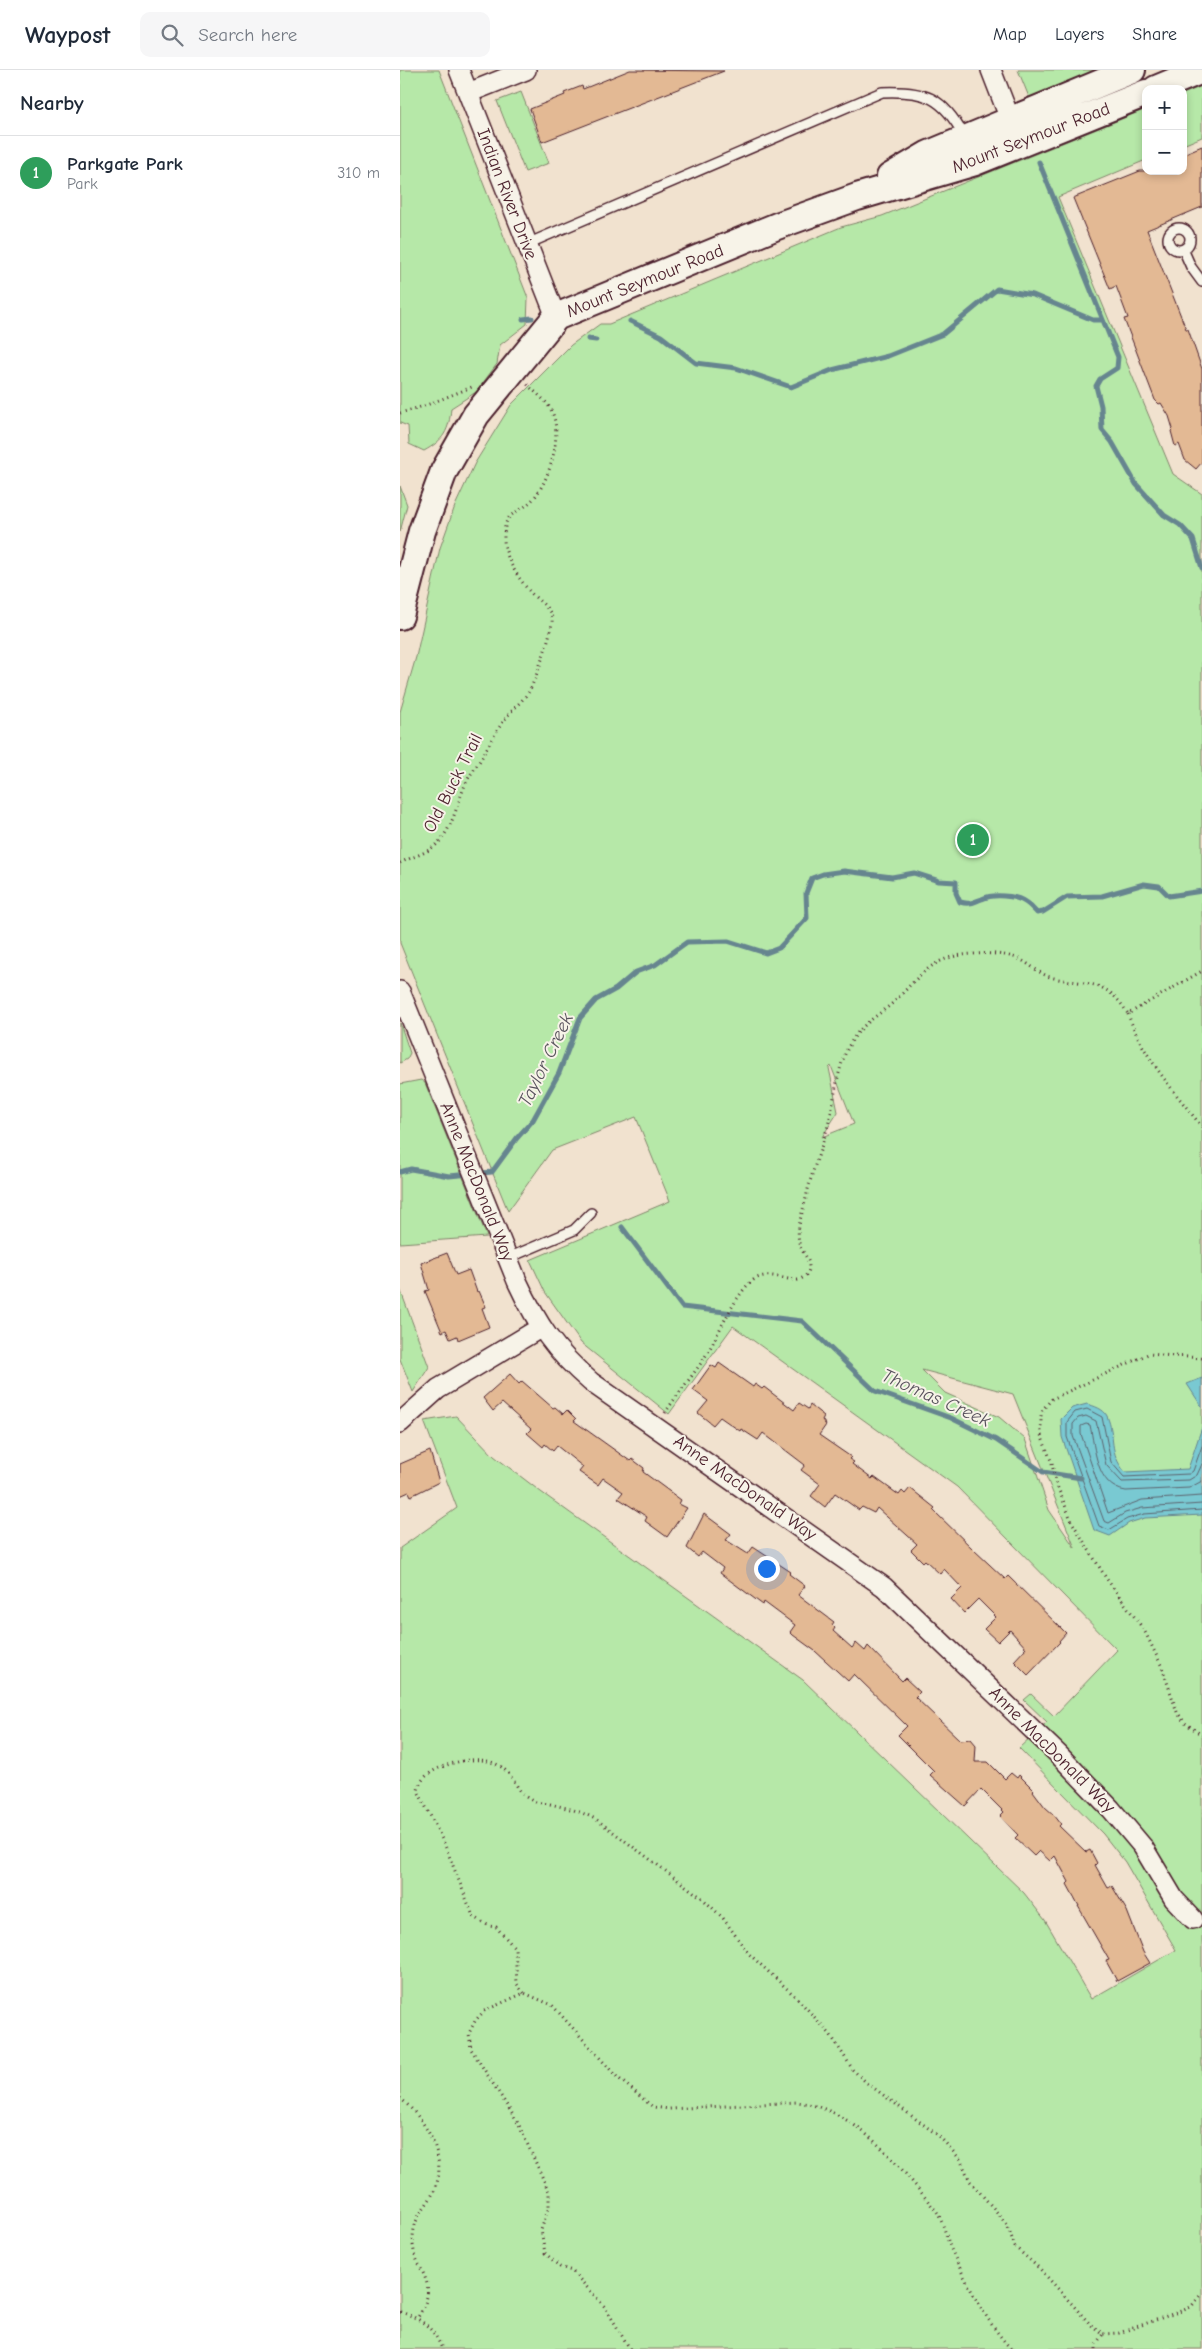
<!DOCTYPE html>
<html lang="en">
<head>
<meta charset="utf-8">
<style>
	:root { --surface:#fff; --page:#f6f6f7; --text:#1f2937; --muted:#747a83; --line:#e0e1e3; --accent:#4a1f2b }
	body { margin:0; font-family:"Comic Neue",sans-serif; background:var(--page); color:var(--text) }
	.controls { position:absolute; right:15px; top:15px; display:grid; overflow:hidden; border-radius:10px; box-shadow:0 2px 8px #0003 }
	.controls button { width:45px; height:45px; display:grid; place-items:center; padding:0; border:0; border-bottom:1px solid var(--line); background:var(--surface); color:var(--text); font:25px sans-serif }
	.you { position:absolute; left:366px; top:1498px; width:18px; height:18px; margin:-12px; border:4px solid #fff; border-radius:50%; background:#1a73e8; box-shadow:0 0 0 8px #1a73e833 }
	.badge { display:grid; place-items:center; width:32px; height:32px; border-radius:50%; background:var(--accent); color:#fff; font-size:16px; font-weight:700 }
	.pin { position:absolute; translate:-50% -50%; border:2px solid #fff; box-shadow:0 1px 5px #0006 }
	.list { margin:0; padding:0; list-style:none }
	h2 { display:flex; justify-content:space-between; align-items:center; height:65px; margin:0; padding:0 20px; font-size:21px }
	h2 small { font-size:16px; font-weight:400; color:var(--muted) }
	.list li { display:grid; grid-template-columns:32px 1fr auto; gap:15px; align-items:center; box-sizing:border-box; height:75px; padding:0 20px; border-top:1px solid var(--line) }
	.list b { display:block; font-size:19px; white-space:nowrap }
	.list p { margin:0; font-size:16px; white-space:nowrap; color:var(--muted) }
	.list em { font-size:16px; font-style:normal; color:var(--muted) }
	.icon { flex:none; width:28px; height:28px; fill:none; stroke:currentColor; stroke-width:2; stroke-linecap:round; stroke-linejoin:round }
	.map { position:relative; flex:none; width:802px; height:2279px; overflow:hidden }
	header { display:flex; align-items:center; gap:30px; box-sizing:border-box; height:70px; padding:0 25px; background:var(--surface); border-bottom:1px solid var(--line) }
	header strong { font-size:24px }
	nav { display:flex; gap:28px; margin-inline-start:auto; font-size:18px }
	.search { width:350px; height:45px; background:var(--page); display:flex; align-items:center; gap:12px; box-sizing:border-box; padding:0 18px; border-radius:10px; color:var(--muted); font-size:19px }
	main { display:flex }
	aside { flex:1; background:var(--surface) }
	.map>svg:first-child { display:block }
	.green { fill:#b6e8a8; stroke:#80846a; fill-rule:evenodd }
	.water { fill:#79c9d2; stroke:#66858f }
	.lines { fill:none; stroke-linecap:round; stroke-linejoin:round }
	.shore { stroke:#5d636e; stroke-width:1 }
	.stream { stroke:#66858f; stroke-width:5 }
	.building { fill:#e3b994; stroke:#4a1f2b }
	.lane-casing { stroke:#4a1f2b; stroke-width:12 }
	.street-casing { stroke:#4a1f2b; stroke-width:22 }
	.secondary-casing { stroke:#4a1f2b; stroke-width:30 }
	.path { stroke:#4a1f2b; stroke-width:3; stroke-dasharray:1 4; stroke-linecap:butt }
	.lane { stroke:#f7f3e8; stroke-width:9 }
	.street { stroke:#f7f3e8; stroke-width:19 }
	.secondary { stroke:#f7f3e8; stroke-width:26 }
	.labels { text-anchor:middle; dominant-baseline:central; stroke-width:4; stroke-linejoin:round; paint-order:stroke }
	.street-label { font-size:18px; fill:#4a1f2b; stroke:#f7f3e8 }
	.water-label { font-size:19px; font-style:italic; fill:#58525d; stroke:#f7f3e8 }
</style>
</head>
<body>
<header>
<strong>Waypost</strong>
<div class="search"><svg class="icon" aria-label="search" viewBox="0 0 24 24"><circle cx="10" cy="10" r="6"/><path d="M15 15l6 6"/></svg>Search here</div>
<nav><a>Map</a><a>Layers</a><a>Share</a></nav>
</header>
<main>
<aside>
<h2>Nearby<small></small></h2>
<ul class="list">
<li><span class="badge" style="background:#2e9e5b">1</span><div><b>Parkgate Park</b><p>Park</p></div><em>310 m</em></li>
</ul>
</aside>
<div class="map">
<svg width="802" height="2279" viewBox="0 0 802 2279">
	<rect width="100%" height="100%" fill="#f1e2cf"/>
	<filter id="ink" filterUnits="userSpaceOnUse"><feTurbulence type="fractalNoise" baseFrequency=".02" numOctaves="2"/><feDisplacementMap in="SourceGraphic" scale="10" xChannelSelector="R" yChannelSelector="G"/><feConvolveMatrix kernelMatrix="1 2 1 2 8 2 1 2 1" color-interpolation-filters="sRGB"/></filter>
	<g filter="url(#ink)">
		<!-- green -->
		<path class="green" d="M 0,0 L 39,0 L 128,228 L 127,254 L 100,275 L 97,294 L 76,322 L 51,338 C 49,361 44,370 24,381 L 9,374 L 8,356 L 0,353 Z
			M 618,0 L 709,0 L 631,32 Z
			M 802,16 L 802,67 L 783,75 L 783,24 Z
			M 121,22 L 149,93 L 125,102 L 97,31 Z
			M 746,39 L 746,90 L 658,127 L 773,404 L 802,424 L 802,2279 L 0,2279 L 0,1478 L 57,1438 L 24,1351 L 56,1346 L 94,1386 L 141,1422 L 403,1610 L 624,1823 L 645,1850 L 691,1929 L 776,1880 L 725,1792 L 703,1764 L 619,1678 L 647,1652 L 624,1630 L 631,1624 L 654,1646 L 717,1580 L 557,1417 L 333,1256 L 269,1344 L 181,1273 L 145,1222 L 130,1190 L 270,1131 L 236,1047 L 152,1080 L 108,1141 L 0,873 L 0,642 L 16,587 L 40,478 L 55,436 L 75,393 L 111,335 L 171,275 L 200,254 L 209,254 L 441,157 L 482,146 ZM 431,996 L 454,1054 L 422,1067 L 438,1042 L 429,998 ZM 522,1300 L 613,1324 L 675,1478 L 649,1440 L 625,1369 L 599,1347 L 545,1323 Z
			M 0,416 L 7,435 L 0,462 Z
			M 0,953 L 10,983 L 7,989 L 0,993 Z
			M 21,1010 L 25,1013 L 87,1167 L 0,1173 L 0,1014 Z
			M 0,1219 L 29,1297 L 13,1322 L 0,1289 Z"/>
		<!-- water -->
		<path class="water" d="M 802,1308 L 802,1337 L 787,1314 Z
			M 687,1334 C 694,1336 704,1339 707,1346 C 716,1367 708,1382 725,1402 L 788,1399 L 802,1357 L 802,1445 L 745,1448 L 729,1453 L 710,1466 L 694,1460 L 662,1367 L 661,1349 L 672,1338 Z"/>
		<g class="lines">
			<!-- shore -->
			<path class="shore" d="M 802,1376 L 793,1401 L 789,1404 L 724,1407 L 711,1392 L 702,1347 L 687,1339 L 675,1342 L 667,1352 L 667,1367 L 699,1456 L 709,1460 L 727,1449 L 744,1444 L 802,1440
				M 802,1394 L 797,1405 L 789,1410 L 722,1412 L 706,1395 L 696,1351 L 686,1346 L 678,1348 L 673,1354 L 673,1366 L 704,1451 L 709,1453 L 725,1443 L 742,1438 L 802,1434
				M 802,1411 L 789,1418 L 726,1421 C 696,1417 695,1378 690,1355 L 686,1354 L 681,1356 L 681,1364 L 708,1443 L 742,1430 L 802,1426"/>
			<!-- stream -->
			<path class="stream" d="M 639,92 L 718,287 L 717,298 L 700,309 L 696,316 L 701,336 L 702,360 L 712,372 L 736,414 L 764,445 L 780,455 L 793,469 L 802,498
				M 123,249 L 132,248
				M 230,251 L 261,266 L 296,293 L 336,298 L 391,317 L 432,300 L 488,286 L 543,264 L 597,219 L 633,225 L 693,250 L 703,250
				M 188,269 L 196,270
				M 0,1102 L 11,1099 L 49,1106 L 92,1102 L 117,1068 L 133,1050 L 159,1003 L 180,948 L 196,930 L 216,919 L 236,902 L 255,895 L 287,872 L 328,871 L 366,883 L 379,878 L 407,848 L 406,823 L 412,808 L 423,804 L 444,801 L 492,807 L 514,803 L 539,811 L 556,812 L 556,823 L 560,832 C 570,835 573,832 582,829 C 592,824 616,825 625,832 C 629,834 633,839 637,843 L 643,842 L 667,827 L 702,826 L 744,814 L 759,816 L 769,826 L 802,821
				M 222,1157 L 282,1237 L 402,1251 L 475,1321 L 551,1348 L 596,1370 L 643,1402 L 681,1408"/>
		</g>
		<!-- building -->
		<path class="building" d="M 230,0 L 324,1 L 142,72 L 130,39 L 165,25 L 164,23 L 182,16 L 183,19 Z
			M 802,76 L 802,137 L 747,160 L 786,259 L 788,259 L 802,299 L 802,392 L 796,399 L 785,390 L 779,374 L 775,376 L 771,361 L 773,359 L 769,346 L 761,333 L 759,334 L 755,330 L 724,249 L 728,248 L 716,216 L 710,219 L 673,128 L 740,101 L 783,101 L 783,84 Z
			M 47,1183 L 56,1205 L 69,1200 L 77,1222 L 79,1221 L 86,1237 L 82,1238 L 89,1257 L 58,1270 L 57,1266 L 50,1269 L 46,1260 L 42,1262 L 25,1221 L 29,1220 L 21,1193 Z
			M 319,1293 L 353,1317 L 355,1314 L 362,1319 L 364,1317 L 394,1340 L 399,1333 L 408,1339 L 410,1335 L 424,1346 L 422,1350 L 426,1355 L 419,1365 L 451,1387 L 449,1389 L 454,1392 L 452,1394 L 472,1409 L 474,1407 L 499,1425 L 502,1421 L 505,1424 L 510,1418 L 535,1438 L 533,1440 L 574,1480 L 605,1509 L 608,1506 L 666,1563 L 659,1571 L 660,1572 L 628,1605 L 614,1591 L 626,1578 L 610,1560 L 598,1572 L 584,1559 L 596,1547 L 578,1529 L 564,1543 L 551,1529 L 562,1518 L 544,1499 L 540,1504 L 525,1490 L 523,1492 L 511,1480 L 517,1474 L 477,1438 L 474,1443 L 462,1437 L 459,1440 L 435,1423 L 425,1437 L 411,1426 L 420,1414 L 401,1400 L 405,1395 L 363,1363 L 358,1370 L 341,1359 L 340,1361 L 320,1347 L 313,1355 L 298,1343 L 308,1331 L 293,1320 L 311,1295 L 316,1298 Z
			M 110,1304 L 119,1314 L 122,1311 L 153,1338 L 155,1337 L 163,1344 L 167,1340 L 176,1349 L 174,1351 L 230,1391 L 232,1389 L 244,1398 L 243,1402 L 281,1430 L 279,1434 L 287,1438 L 267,1467 L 245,1451 L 247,1447 L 218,1428 L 223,1422 L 203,1408 L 198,1415 L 179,1402 L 183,1397 L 157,1376 L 153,1381 L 145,1374 L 143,1377 L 127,1363 L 131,1359 L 102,1333 L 93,1341 L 83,1328 Z
			M 30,1381 L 39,1412 L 11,1426 L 9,1422 L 0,1426 L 0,1394 Z
			M 304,1444 L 331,1464 L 326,1470 L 348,1484 L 353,1477 L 391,1502 L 389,1504 L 405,1516 L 398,1525 L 434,1552 L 432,1555 L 435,1558 L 433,1561 L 452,1578 L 456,1573 L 465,1581 L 468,1576 L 502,1611 L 505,1608 L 520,1622 L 515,1627 L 560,1670 L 571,1669 L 576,1675 L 575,1692 L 588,1692 L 605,1709 L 611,1703 L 617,1708 L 619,1705 L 634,1720 L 633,1721 L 645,1737 L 654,1745 L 661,1754 L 659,1756 L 686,1782 L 690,1780 L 697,1793 L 695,1795 L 708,1818 L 712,1816 L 727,1841 L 743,1882 L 750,1893 L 717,1911 L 706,1891 L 709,1890 L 678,1836 L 679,1836 L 667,1814 L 669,1812 L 655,1786 L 650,1791 L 639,1781 L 634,1786 L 615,1768 L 618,1765 L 600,1746 L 604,1742 L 581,1719 L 565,1736 L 530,1705 L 534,1701 L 498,1665 L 507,1656 L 454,1604 L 448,1611 L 415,1581 L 393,1565 L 390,1562 L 395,1555 L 364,1532 L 363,1535 L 320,1503 L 323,1498 L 302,1482 L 298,1487 L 287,1478 Z"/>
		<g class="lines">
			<!-- lane casing -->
			<g class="lane-casing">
				<path id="lane" d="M768 169a11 11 0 1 1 22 0a11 11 0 1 1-22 0Z
					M 127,174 L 482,22 C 525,20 543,27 564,66
					M 783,179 L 791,197 L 802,212
					M 108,1188 L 174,1160 L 191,1143"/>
			</g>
			<!-- street casing -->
			<g class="street-casing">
				<path id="street" d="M 59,0 L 156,247
					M 591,0 L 615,62
					M 68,23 L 126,0
					M 0,921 L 117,1211 C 138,1256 154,1280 191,1312 L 484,1517 L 658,1684 L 711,1739 L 743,1777 L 774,1829 L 793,1849
					M 0,1353 L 38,1319 L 140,1258"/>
			</g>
			<!-- secondary casing -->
			<g class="secondary-casing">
				<path id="secondary" d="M 756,19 L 802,0
					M 490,107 L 529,84 L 732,0
					M 0,546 L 22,461 L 44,401 L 76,345 L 156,247 L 377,156 L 457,127 L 575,92 L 746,23"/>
			</g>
			<!-- path -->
			<path class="path" d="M 0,343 L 24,336 L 72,317
				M 0,793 C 13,786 30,783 40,771 C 54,754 57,733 66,713 C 70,704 77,696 82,687 C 91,671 98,657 110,643 C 116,636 123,630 128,623 C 134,615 154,558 152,548 C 150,537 138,531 131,523 C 118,508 103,486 104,466 C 105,441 115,446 129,433 C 149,416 163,365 152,342 C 147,330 135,323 127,314
				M 728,944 C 743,987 774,1021 802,1057
				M 802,1288 L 748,1284 L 652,1329 L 644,1338 L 641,1345 L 641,1365 L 652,1393 L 655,1411 L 672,1452 L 706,1508 L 744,1560 L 762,1597 L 777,1642 L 785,1653 L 802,1665
				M 265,1343 C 277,1325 291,1308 303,1290 C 316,1271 337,1217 357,1208 C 371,1202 384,1210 398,1210 C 404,1208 410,1203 409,1196 C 409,1187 400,1181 399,1172 C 396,1158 403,1141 406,1128 C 411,1104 420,1082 427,1059 C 436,1028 436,992 455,966 C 466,951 482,943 495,931 C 516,910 530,889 562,885 C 579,883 605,882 621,890 C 633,896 640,905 654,908 C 689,916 706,908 728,944 L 802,901
				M 124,1923 L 117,1914 L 115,1878 L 96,1857 L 89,1856 L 73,1846 L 44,1773 L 18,1721 C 19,1711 27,1704 37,1699 C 57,1690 88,1683 106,1701 C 116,1710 118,1724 131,1730 C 136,1733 144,1733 150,1734 C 167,1738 181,1741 197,1750 L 302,1828 L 323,1848 L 348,1883 L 396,1927 L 430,1964 L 453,2000 L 467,2013 L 539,2066 L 560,2089 L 570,2111 L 601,2147 L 608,2157 L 615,2177 L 640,2199 L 690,2254 L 703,2264 L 719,2263 L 784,2240 L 791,2237 L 802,2223
				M 0,2028 C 24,2048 47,2084 36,2116 C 29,2137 14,2142 13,2168 C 11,2201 43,2208 18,2247
				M 0,2242 C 21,2248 34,2258 42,2279
				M 230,2279 L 205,2237 L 172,2201 L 160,2197 L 145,2183 L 141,2160 L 149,2137 L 149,2122 L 118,2053 L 71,1979 L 69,1963 L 75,1951 L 84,1941 L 124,1923 L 152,1935 L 217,2007 L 253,2037 L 269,2039 L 397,2032 C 459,2040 500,2097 537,2142 C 544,2154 546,2167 551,2179 C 567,2214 585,2250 611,2279
				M 696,2279 L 696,2274 L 703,2264"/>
			<!-- lane -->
			<use href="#lane" class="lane"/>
			<!-- street -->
			<use href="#street" class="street"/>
			<!-- secondary -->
			<use href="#secondary" class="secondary"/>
		</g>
	</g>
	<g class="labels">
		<!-- street labels -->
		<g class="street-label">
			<text transform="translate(631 68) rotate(-21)">Mount Seymour Road</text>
			<text transform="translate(107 124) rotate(69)">Indian River Drive</text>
			<text transform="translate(245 211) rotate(-22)">Mount Seymour Road</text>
			<text transform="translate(53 713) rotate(-63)">Old Buck Trail</text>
			<text transform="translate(77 1112) rotate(68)">Anne MacDonald Way</text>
			<text transform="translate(345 1418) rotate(35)">Anne MacDonald Way</text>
			<text transform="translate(652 1680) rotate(45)">Anne MacDonald Way</text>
		</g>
		<!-- water labels -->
		<g class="water-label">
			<text transform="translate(146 990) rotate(-64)">Taylor Creek</text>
			<text transform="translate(536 1328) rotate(24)">Thomas Creek</text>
		</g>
	</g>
</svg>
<div class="controls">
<button>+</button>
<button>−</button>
</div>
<div class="you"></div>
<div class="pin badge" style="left:573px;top:770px;background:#2e9e5b">1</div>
</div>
</main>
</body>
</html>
